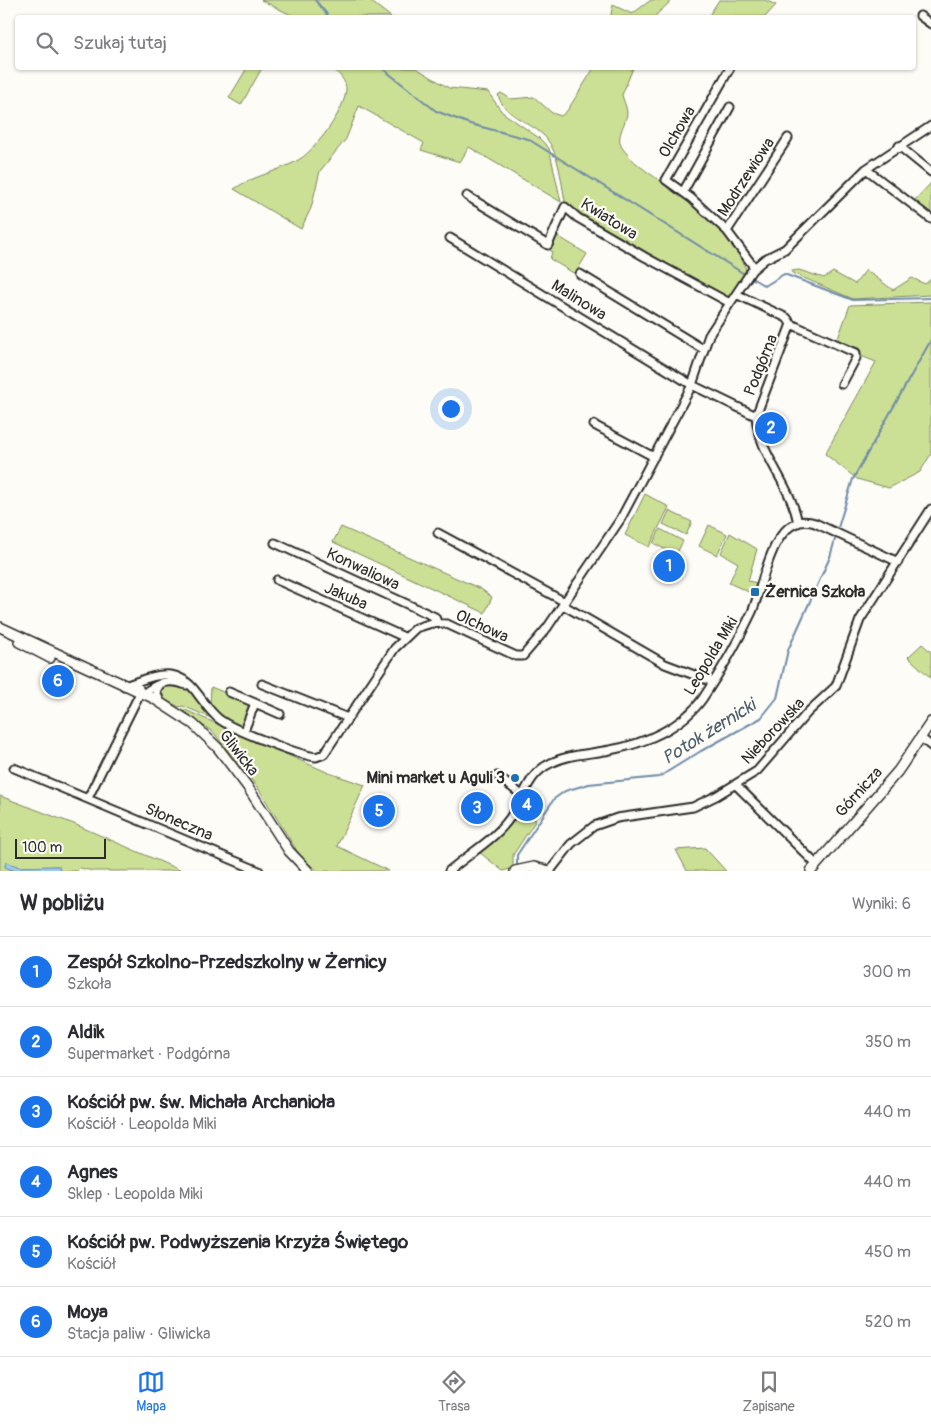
<!DOCTYPE html>
<html lang="pl">
<head>
<meta charset="utf-8">
<style>
	:root { --surface:#fff; --page:#f2f2f3; --text:#2b2b33; --muted:#7c7c81; --line:#e1e1e2; --accent:#1a73e8 }
	body { margin:0; font-family:Pangolin,sans-serif; background:var(--page); color:var(--text) }
	.scale { position:absolute; left:15px; bottom:12px; width:91px; box-sizing:border-box; padding-left:5px; border:2px solid #2b2b2b; border-top:0; font-size:14px; line-height:18px; white-space:nowrap; color:#2b2b2b; -webkit-text-stroke:4px #fdfcf7; paint-order:stroke }
	.you { position:absolute; left:450px; top:408px; width:18px; height:18px; margin:-12px; border:4px solid #fff; border-radius:50%; background:#1a73e8; box-shadow:0 0 0 8px #1a73e833 }
	.badge { display:grid; place-items:center; width:32px; height:32px; border-radius:50%; background:var(--accent); color:#fff; font-size:16px; font-weight:700 }
	.pin { position:absolute; translate:-50% -50%; border:2px solid #fff; box-shadow:0 1px 5px #0006 }
	.list { margin:0; padding:0; list-style:none }
	h2 { display:flex; justify-content:space-between; align-items:center; height:65px; margin:0; padding:0 20px; font-size:21px }
	h2 small { font-size:16px; font-weight:400; color:var(--muted) }
	.list li { display:grid; grid-template-columns:32px 1fr auto; gap:15px; align-items:center; box-sizing:border-box; height:70px; padding:0 20px; border-top:1px solid var(--line) }
	.list b { display:block; font-size:19px; white-space:nowrap }
	.list p { margin:0; font-size:16px; white-space:nowrap; color:var(--muted) }
	.list em { font-size:16px; font-style:normal; color:var(--muted) }
	.icon { flex:none; width:28px; height:28px; fill:none; stroke:currentColor; stroke-width:2; stroke-linecap:round; stroke-linejoin:round }
	.map { position:relative; flex:none; width:931px; height:871px; overflow:hidden }
	.search { position:absolute; background:var(--surface); box-shadow:0 1px 4px #0004; left:15px; right:15px; top:15px; height:55px; display:flex; align-items:center; gap:12px; box-sizing:border-box; padding:0 18px; border-radius:5px; color:var(--muted); font-size:19px }
	.sheet { height:485px; background:var(--surface) }
	nav { display:flex; justify-content:space-around; align-items:center; box-sizing:border-box; height:70px; border-top:1px solid var(--line); background:var(--surface); font-size:14px; color:var(--muted) }
	nav a { display:grid; justify-items:center; gap:2px }
	nav .on { color:var(--accent) }
	.map>svg:first-child { display:block }
	.green { fill:#cce095; stroke:#7c8660 }
	.water { fill:#9ccdf9; stroke:#6f8ca7 }
	.lines { fill:none; stroke-linecap:round; stroke-linejoin:round }
	.stream { stroke:#6f8ca7; stroke-width:2 }
	.minor-casing { stroke:#2b2b2b; stroke-width:11 }
	.tertiary-casing { stroke:#2b2b2b; stroke-width:12 }
	.minor { stroke:#fdfcf7; stroke-width:7 }
	.tertiary { stroke:#fdfcf7; stroke-width:9 }
	.poi-dot { fill:#1f6fb2; stroke:#fdfcf7; stroke-width:2 }
	.labels { text-anchor:middle; dominant-baseline:central; stroke-width:4.5; stroke-linejoin:round; paint-order:stroke }
	.street-label { font-size:16px; fill:#2b2b2b; stroke:#fdfcf7 }
	.poi-label { font-size:16px; font-weight:bold; fill:#2b2b2b; stroke:#fdfcf7; text-anchor:start }
	.water-label { font-size:18px; font-style:italic; fill:#4d5c69; stroke:#fdfcf7 }
</style>
</head>
<body>
<div class="map">
<svg width="931" height="871" viewBox="0 0 931 871">
	<rect width="100%" height="100%" fill="#fdfcf7"/>
	<filter id="ink" filterUnits="userSpaceOnUse"><feTurbulence type="fractalNoise" baseFrequency=".02" numOctaves="2"/><feDisplacementMap in="SourceGraphic" scale="10" xChannelSelector="R" yChannelSelector="G"/><feConvolveMatrix kernelMatrix="1 2 1 2 8 2 1 2 1" color-interpolation-filters="sRGB"/></filter>
	<g filter="url(#ink)">
		<!-- green -->
		<path class="green" d="M 261,0 L 369,0 L 391,17 L 295,17 Z
			M 651,0 L 672,0 L 654,17 L 612,17 L 611,14 L 613,5 L 632,14 Z
			M 719,0 L 765,0 L 776,5 L 765,17 L 708,17 Z
			M 247,68 L 262,68 L 241,105 L 229,98 Z
			M 332,68 L 416,68 L 449,88 L 488,92 L 502,112 L 539,138 L 549,148 L 561,202 L 469,147 L 460,162 L 421,150 L 424,143 L 359,106 L 346,139 L 320,171 L 311,208 L 301,229 L 234,189 C 254,175 279,172 300,159 C 316,149 345,110 346,90 C 347,81 338,73 332,68 Z
			M 594,68 L 633,68 L 622,95 C 623,100 627,107 627,113 C 626,125 614,137 623,149 C 636,167 659,179 677,192 C 699,207 741,244 746,271 L 729,300 L 566,205 C 561,184 560,154 546,138 C 531,121 505,118 498,95 L 501,93 L 511,99 L 534,97 L 552,113 L 561,116 L 567,111 Z
			M 931,183 L 931,217 L 913,202 Z
			M 556,235 L 587,254 L 575,274 L 550,259 L 552,252 L 550,250 Z
			M 799,270 L 824,278 L 833,272 L 855,284 L 866,270 L 893,290 L 912,278 L 925,284 L 931,279 L 931,295 L 853,299 L 792,273 L 792,271 Z
			M 931,302 L 931,454 L 920,472 L 889,488 L 857,479 L 825,454 L 876,362 L 861,356 L 859,348 L 837,341 L 850,305 Z
			M 645,494 L 669,507 L 649,547 L 625,535 Z
			M 669,511 L 692,522 L 686,535 L 663,524 Z
			M 709,525 L 727,534 L 717,555 L 699,546 Z
			M 341,527 L 481,589 L 492,597 L 485,613 L 333,542 Z
			M 660,529 L 683,541 L 676,555 L 653,543 Z
			M 730,533 L 757,549 L 748,581 L 757,583 L 753,594 L 729,583 L 738,563 L 721,553 Z
			M 922,644 L 931,652 L 931,678 L 908,657 Z
			M 164,685 C 197,685 195,700 216,720 L 183,706 L 179,707 L 164,699 L 163,700 L 158,691 Z
			M 211,687 L 250,703 L 241,727 L 223,718 L 210,703 Z
			M 183,709 L 329,773 L 365,785 L 337,846 L 389,871 L 318,871 L 302,859 L 258,788 L 213,732 L 180,710 Z
			M 0,796 L 74,824 L 182,871 L 93,871 L 80,868 L 77,871 L 60,871 L 58,866 L 19,867 L 6,862 L 5,867 L 16,871 L 0,871 Z
			M 519,810 L 536,820 L 513,855 L 513,868 L 503,871 L 479,852 L 503,833 Z
			M 705,848 L 726,871 L 687,871 L 676,850 Z"/>
		<!-- water -->
		<path class="water" d="M 6,862 L 19,867 L 59,866 L 60,871 L 16,871 L 5,867 Z"/>
		<g class="lines">
			<!-- stream -->
			<path class="stream" d="M 315,0 L 330,18
				M 382,68 L 436,111 L 470,124 L 528,139 L 746,275
				M 750,277 L 765,286 L 784,274 L 853,300 L 931,298
				M 837,531 L 853,479 L 931,340
				M 517,869 L 517,855 L 554,799 L 565,791 L 589,784 L 659,777 L 701,751 L 761,718 L 777,698 L 788,650 L 830,557 L 836,536"/>
			<!-- minor casing -->
			<g class="minor-casing">
				<path id="minor" d="M 920,16 L 931,24
					M 730,68 L 666,180 L 691,198 L 727,231 L 754,267
					M 899,146 L 931,172
					M 866,169 L 931,219
					M 683,192 L 730,107
					M 467,196 L 548,245 L 565,207 L 578,218 L 645,257 L 730,303
					M 727,231 L 788,138
					M 450,238 L 692,385 L 756,416 C 759,455 791,484 798,523
					M 580,274 L 703,349
					M 736,294 L 787,318 L 791,324 L 756,416
					M 791,324 L 856,353 L 856,358 L 842,384
					M 594,425 L 654,457
					M 438,533 L 565,602
					M 275,543 L 435,617 L 437,622
					M 277,580 L 404,637
					M 563,605 L 665,664 L 713,682
					M 262,684 L 348,718
					M 124,686 C 152,677 175,663 197,693 C 204,702 210,712 219,719 C 233,730 299,755 316,757 L 324,754 L 395,648 L 416,628 L 432,623 L 447,624 L 516,656 L 523,656 L 547,628 L 620,520 L 692,385 L 709,335 L 752,270 L 765,259 L 785,249 L 866,169 L 931,126
					M 229,692 L 255,703
					M 143,694 C 157,683 169,678 186,685
					M 160,702 L 156,691 L 161,683
					M 244,731 L 255,703 L 280,714
					M 921,738 L 931,746
					M 14,768 L 259,871
					M 497,776 L 522,795
					M 736,785 L 816,864
					M 88,798 L 140,693 L 139,688
					M 449,871 C 471,852 498,838 513,813 C 525,794 529,773 551,763 C 569,754 590,754 610,750 C 644,744 683,727 703,698 C 721,671 738,642 752,612 C 763,588 772,509 815,523 L 898,562
					M 550,871 L 571,844 L 594,826 L 617,818 L 693,807 L 716,796 L 757,771 L 808,712 L 836,686 L 860,620 L 931,509"/>
			</g>
			<!-- tertiary casing -->
			<g class="tertiary-casing">
				<path id="tertiary" d="M 0,627 L 153,698 L 193,724 L 218,748 L 247,786 L 289,851 L 308,871
					M 19,642 L 50,658
					M 515,871 L 534,867 L 550,871
					M 811,871 L 898,771 L 931,722"/>
			</g>
			<!-- minor -->
			<use href="#minor" class="minor"/>
			<!-- tertiary -->
			<use href="#tertiary" class="tertiary"/>
		</g>
	</g>
	<!-- markers -->
	<g class="poi-dot">
		<rect x="750" y="587" width="10" height="10" rx="2.5"/>
		<circle cx="515" cy="778" r="5"/>
	</g>
	<g class="labels">
		<!-- street labels -->
		<g class="street-label">
			<text transform="translate(677 132) rotate(-60)">Olchowa</text>
			<text transform="translate(746 177) rotate(-57)">Modrzewiowa</text>
			<text transform="translate(609 219) rotate(32)">Kwiatowa</text>
			<text transform="translate(579 300) rotate(32)">Malinowa</text>
			<text transform="translate(761 365) rotate(-68)">Podgórna</text>
			<text transform="translate(363 569) rotate(25)">Konwaliowa</text>
			<text transform="translate(346 596) rotate(24)">Jakuba</text>
			<text transform="translate(482 626) rotate(25)">Olchowa</text>
			<text transform="translate(711 656) rotate(-59)">Leopolda Miki</text>
			<text transform="translate(773 731) rotate(-47)">Nieborowska</text>
			<text transform="translate(239 753) rotate(52)">Gliwicka</text>
			<text transform="translate(859 792) rotate(-48)">Górnicza</text>
			<text transform="translate(179 822) rotate(23)">Słoneczna</text>
		</g>
		<!-- poi labels -->
		<g class="poi-label">
			<text x="765" y="592">Żernica Szkoła</text>
			<text x="505" y="778" text-anchor="end">Mini market u Aguli 3</text>
		</g>
		<!-- water labels -->
		<g class="water-label">
			<text transform="translate(709 732) rotate(-32)">Potok żernicki</text>
		</g>
	</g>
</svg>
<div class="scale">100 m</div>
<div class="you"></div>
<div class="pin badge" style="left:669px;top:566px">1</div>
<div class="pin badge" style="left:771px;top:428px">2</div>
<div class="pin badge" style="left:477px;top:808px">3</div>
<div class="pin badge" style="left:527px;top:805px">4</div>
<div class="pin badge" style="left:379px;top:811px">5</div>
<div class="pin badge" style="left:58px;top:681px">6</div>
<div class="search"><svg class="icon" aria-label="search" viewBox="0 0 24 24"><circle cx="10" cy="10" r="6"/><path d="M15 15l6 6"/></svg>Szukaj tutaj</div>
</div>
<section class="sheet">
<h2>W pobliżu<small>Wyniki: 6</small></h2>
<ul class="list">
<li><span class="badge">1</span><div><b>Zespół Szkolno-Przedszkolny w Żernicy</b><p>Szkoła</p></div><em>300 m</em></li>
<li><span class="badge">2</span><div><b>Aldik</b><p>Supermarket · Podgórna</p></div><em>350 m</em></li>
<li><span class="badge">3</span><div><b>Kościół pw. św. Michała Archanioła</b><p>Kościół · Leopolda Miki</p></div><em>440 m</em></li>
<li><span class="badge">4</span><div><b>Agnes</b><p>Sklep · Leopolda Miki</p></div><em>440 m</em></li>
<li><span class="badge">5</span><div><b>Kościół pw. Podwyższenia Krzyża Świętego</b><p>Kościół</p></div><em>450 m</em></li>
<li><span class="badge">6</span><div><b>Moya</b><p>Stacja paliw · Gliwicka</p></div><em>520 m</em></li>
</ul>
</section>
<nav>
<a class="on"><svg class="icon" aria-label="map" viewBox="0 0 24 24"><path d="M3 6l6-2 6 2 6-2v14l-6 2-6-2-6 2zM9 4v14M15 6v14"/></svg>Mapa</a>
<a><svg class="icon" aria-label="directions" viewBox="0 0 24 24"><path d="M12 3l9 9-9 9-9-9zM9 14v-3h6M13 9l2 2-2 2"/></svg>Trasa</a>
<a><svg class="icon" aria-label="saved" viewBox="0 0 24 24"><path d="M7 4h10v16l-5-4-5 4z"/></svg>Zapisane</a>
</nav>
</body>
</html>
